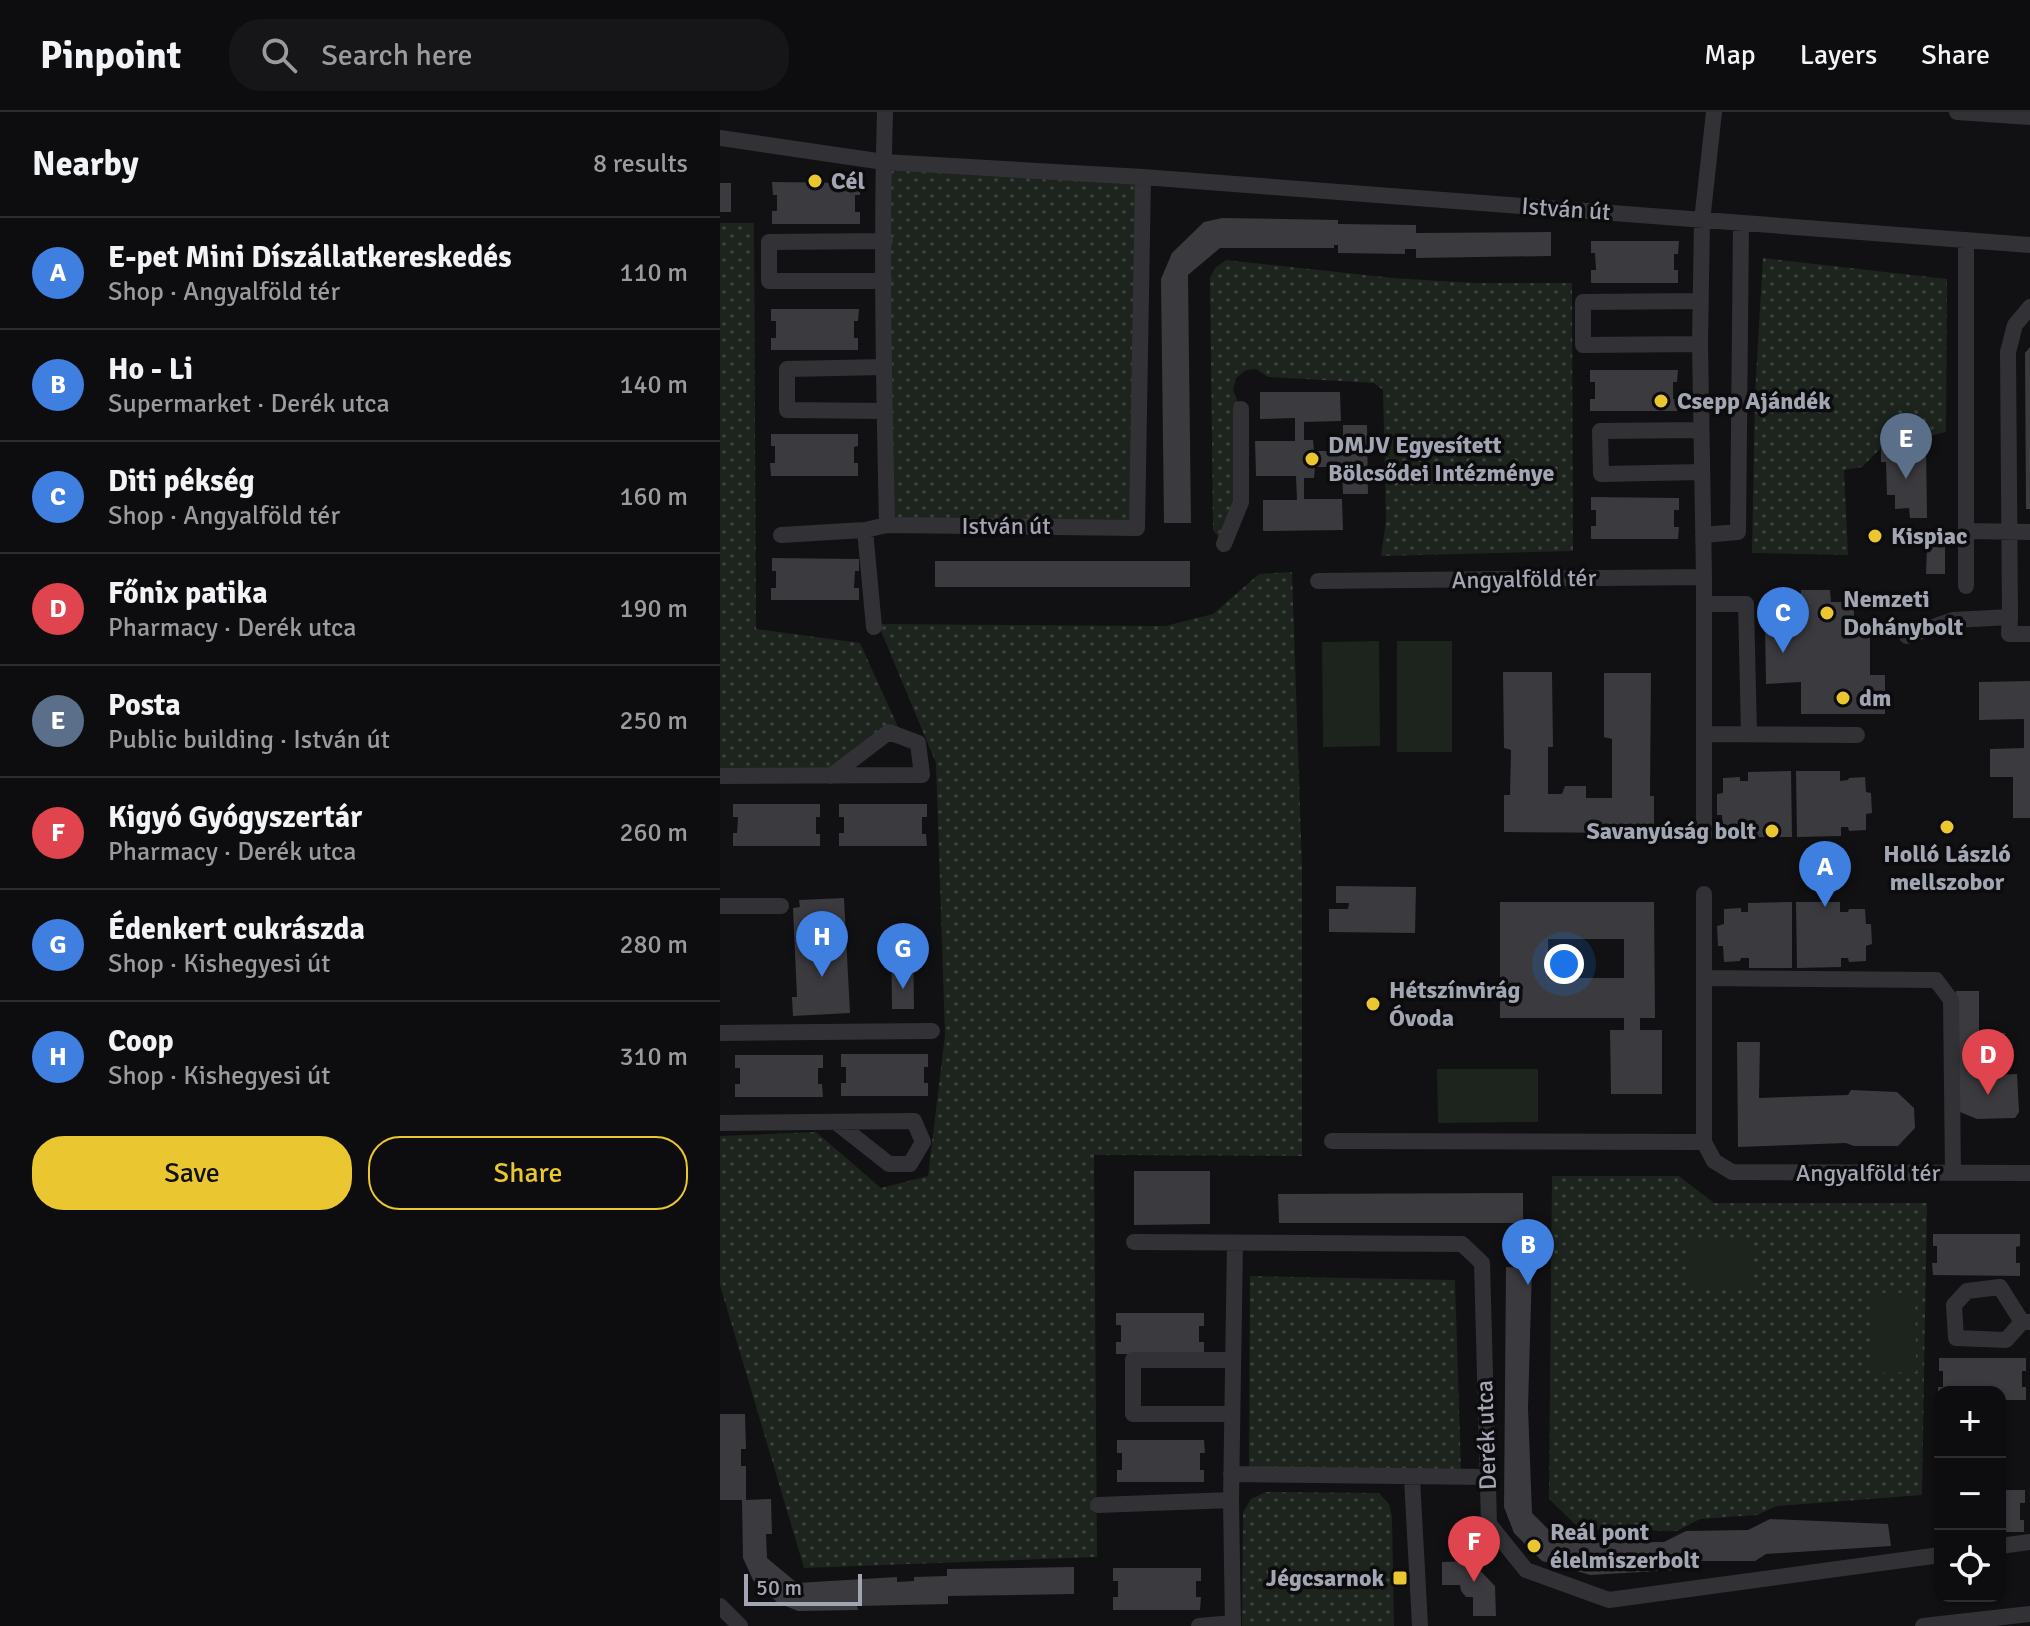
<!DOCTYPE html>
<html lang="en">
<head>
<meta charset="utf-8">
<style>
	:root { --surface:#0d0c0e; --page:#161517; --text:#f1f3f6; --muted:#9a9b9e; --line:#2d2c2e; --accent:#eac730 }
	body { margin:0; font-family:Signika,sans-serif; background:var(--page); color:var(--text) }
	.controls { position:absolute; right:24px; bottom:24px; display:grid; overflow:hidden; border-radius:16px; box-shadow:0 2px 6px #0004 }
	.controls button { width:72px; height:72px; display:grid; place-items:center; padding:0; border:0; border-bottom:2px solid var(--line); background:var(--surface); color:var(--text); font:40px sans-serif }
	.scale { position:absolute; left:24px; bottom:20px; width:118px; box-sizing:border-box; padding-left:8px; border:4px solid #a2a5b2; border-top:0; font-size:22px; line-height:28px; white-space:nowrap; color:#a2a5b2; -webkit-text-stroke:6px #0c0b0d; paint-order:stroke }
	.you { position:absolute; left:844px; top:852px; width:28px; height:28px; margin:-20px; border:6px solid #fff; border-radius:50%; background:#1a73e8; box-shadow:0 0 0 12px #1a73e833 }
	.badge { display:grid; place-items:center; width:52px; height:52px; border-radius:50%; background:var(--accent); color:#fff; font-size:26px; font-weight:700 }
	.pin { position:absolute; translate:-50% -66px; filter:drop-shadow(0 2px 4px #0008) }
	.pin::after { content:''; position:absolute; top:42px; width:28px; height:24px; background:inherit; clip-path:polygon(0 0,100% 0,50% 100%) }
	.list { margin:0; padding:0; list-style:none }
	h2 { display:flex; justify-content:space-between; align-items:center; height:104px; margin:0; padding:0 32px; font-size:34px }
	h2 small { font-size:26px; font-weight:400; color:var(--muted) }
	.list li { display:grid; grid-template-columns:52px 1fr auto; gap:24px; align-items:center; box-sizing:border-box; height:112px; padding:0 32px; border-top:2px solid var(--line) }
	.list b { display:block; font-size:30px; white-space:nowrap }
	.list p { margin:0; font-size:26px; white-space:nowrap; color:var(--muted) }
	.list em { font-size:26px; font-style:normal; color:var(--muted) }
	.actions { display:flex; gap:16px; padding:24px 32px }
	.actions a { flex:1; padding:18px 0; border:2px solid var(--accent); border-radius:32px; text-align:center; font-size:28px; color:var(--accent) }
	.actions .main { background:var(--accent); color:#111 }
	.icon { flex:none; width:44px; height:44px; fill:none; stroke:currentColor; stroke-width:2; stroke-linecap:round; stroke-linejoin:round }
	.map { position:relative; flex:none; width:1310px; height:1514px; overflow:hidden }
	header { display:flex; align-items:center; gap:48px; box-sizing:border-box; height:112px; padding:0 40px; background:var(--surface); border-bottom:2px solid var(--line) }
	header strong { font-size:38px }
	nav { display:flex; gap:44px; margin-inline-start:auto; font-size:28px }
	.search { width:560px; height:72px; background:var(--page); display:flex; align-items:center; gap:20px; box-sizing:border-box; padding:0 28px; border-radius:32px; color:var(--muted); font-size:30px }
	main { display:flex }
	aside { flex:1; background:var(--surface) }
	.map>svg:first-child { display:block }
	.grass { fill:url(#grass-dots) }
	.garden { fill:#1d241e }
	.building { fill:#3b3a3f; fill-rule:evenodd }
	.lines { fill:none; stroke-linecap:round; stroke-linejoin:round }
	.minor { stroke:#323236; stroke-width:16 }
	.poi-dot { fill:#eac730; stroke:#0c0b0d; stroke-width:3 }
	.labels { text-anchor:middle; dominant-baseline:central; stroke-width:7; stroke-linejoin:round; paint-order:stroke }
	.poi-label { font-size:24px; font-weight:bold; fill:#a2a5b2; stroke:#0c0b0d; text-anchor:start }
	.street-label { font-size:24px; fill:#a2a5b2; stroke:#0c0b0d }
</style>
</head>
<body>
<header>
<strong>Pinpoint</strong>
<div class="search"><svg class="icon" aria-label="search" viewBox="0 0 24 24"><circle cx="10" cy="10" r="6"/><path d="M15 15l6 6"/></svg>Search here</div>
<nav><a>Map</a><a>Layers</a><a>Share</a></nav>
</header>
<main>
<aside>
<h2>Nearby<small>8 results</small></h2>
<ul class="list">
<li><span class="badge" style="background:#3f7fe0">A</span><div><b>E-pet Mini Díszállatkereskedés</b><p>Shop · Angyalföld tér</p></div><em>110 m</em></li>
<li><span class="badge" style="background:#3f7fe0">B</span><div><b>Ho - Li</b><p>Supermarket · Derék utca</p></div><em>140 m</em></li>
<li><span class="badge" style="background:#3f7fe0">C</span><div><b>Diti pékség</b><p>Shop · Angyalföld tér</p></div><em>160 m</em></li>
<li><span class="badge" style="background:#e0444e">D</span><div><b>Főnix patika</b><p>Pharmacy · Derék utca</p></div><em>190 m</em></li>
<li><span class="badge" style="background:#5c6f8a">E</span><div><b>Posta</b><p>Public building · István út</p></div><em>250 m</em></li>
<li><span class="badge" style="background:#e0444e">F</span><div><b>Kigyó Gyógyszertár</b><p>Pharmacy · Derék utca</p></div><em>260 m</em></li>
<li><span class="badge" style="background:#3f7fe0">G</span><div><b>Édenkert cukrászda</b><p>Shop · Kishegyesi út</p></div><em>280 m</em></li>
<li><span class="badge" style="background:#3f7fe0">H</span><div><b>Coop</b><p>Shop · Kishegyesi út</p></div><em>310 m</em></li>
</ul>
<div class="actions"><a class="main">Save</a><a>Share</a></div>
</aside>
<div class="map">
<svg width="1310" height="1514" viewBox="0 0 1310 1514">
	<defs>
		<pattern id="grass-dots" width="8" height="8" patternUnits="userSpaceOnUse" patternTransform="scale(2)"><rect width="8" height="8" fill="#1d241e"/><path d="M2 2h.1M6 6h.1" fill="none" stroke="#3b413c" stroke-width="1.8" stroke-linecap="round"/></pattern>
	</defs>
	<rect width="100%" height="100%" fill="#111012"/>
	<!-- grass -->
	<path class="grass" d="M 164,50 L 423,65 L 417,416 L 167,413 Z
		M 0,111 L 34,111 L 36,517 L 140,531 L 183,626 L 168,621 L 111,664 L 0,664 Z
		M 1043,146 L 1227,167 L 1226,320 L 1161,336 L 1142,355 L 1124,358 L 1128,443 L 1032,441 L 1035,282 Z
		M 506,148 L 673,166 L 752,171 L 852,171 L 853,439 L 661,444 L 666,409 L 663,278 L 654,271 L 548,265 L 536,257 L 526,258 L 516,266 L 513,278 L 521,297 L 521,390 L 504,432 L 493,418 L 490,166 L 495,156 Z
		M 572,460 L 582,756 L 582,1044 L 374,1043 L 377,1445 L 84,1456 L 0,1173 L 0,1024 L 96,1020 L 161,1076 L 208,1064 L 225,923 L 216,651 L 158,512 L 445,514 L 493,502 L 539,462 Z
		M 832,1064 L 959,1064 L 994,1091 L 1207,1091 L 1202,1383 L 1057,1394 L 1037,1403 L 980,1407 L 957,1419 L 860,1417 L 829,1387 Z
		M 530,1164 L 735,1168 L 741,1360 L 529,1357 Z
		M 546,1380 L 659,1381 L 669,1392 L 672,1405 L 674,1514 L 522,1514 L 523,1400 L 531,1387 Z"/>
	<!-- garden -->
	<path class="garden" d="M 659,529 L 660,634 L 603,635 L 602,530 Z
		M 677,529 L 732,529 L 732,640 L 677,640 Z
		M 717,957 L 818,957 L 818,1010 L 718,1011 Z
		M 968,1126 L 1033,1127 L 1033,1175 L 968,1174 Z
		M 1151,1181 L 1195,1181 L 1196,1260 L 1151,1261 Z"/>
	<!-- building -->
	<path class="building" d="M 52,70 L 140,71 L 140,83 L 135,83 L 135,100 L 140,100 L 140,112 L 52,112 L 52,99 L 57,99 L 57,83 L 53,83 Z
		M 0,71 L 11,71 L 11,100 L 0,100 Z
		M 502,106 L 618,108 L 618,112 L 696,113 L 696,121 L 831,120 L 831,144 L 696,146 L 696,137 L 685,137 L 685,142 L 618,141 L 618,133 L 614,133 L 614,136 L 500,136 L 468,163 L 471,411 L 444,411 L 441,167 L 452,141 L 484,110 Z
		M 871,129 L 959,129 L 958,142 L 954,142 L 954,158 L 958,158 L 958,171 L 871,171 L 871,158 L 876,158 L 875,141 L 871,141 Z
		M 51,197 L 139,197 L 138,209 L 134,209 L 134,226 L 138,226 L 138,238 L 51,238 L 51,226 L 56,226 L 56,209 L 51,209 Z
		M 1310,235 L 1310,397 L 1306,397 L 1305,241 Z
		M 870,258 L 958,258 L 957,270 L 953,270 L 953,287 L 957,287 L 957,299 L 870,299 L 870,287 L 875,287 L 875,270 L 870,270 Z
		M 540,280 L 620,280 L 621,309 L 584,310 L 584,328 L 593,328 L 594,339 L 623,339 L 623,313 L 647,313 L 648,382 L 623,382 L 622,355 L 595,355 L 594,366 L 584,366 L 584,387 L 622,387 L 623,418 L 543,419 L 543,388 L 577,388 L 576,364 L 536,364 L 535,329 L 575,329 L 575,306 L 540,307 Z
		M 51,322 L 138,322 L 138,334 L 134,335 L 134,351 L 138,351 L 138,364 L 51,364 L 50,351 L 55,351 L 55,334 L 51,334 Z
		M 1186,331 L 1206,331 L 1207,406 L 1190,406 L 1189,396 L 1175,397 L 1175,383 L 1167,383 L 1166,350 L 1161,350 L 1161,336 L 1186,335 Z
		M 871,385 L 959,386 L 959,398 L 954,398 L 954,415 L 959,415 L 958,427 L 871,427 L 871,414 L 876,414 L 876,398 L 871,398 Z
		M 1207,435 L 1225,435 L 1225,462 L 1206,462 Z
		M 52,446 L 139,447 L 139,459 L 135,459 L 134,476 L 139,476 L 139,488 L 51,488 L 51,476 L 56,476 L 56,459 L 52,459 Z
		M 215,449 L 470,449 L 470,475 L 215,475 Z
		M 1081,478 L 1110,478 L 1111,490 L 1134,490 L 1134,511 L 1150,511 L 1150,563 L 1165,563 L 1165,602 L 1081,602 L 1081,570 L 1046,572 L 1045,512 L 1080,511 Z
		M 783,560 L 832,560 L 833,635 L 828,635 L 828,682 L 842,682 L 845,674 L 866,674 L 866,686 L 892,686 L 892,627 L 884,625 L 884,561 L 931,561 L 930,684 L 934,684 L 934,721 L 784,720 L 784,683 L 790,683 L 791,638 L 784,636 Z
		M 1310,569 L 1310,706 L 1293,706 L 1293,665 L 1270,665 L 1270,637 L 1304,636 L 1304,607 L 1259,608 L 1259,570 Z
		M 1071,659 L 1072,725 L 1028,725 L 1028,715 L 1021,715 L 1020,718 L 1003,718 L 1002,703 L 997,703 L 997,682 L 1003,681 L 1003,666 L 1020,665 L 1020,669 L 1028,669 L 1028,660 Z
		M 1076,659 L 1120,659 L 1120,669 L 1128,668 L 1129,666 L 1145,665 L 1146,680 L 1151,681 L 1152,701 L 1146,702 L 1146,718 L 1129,719 L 1128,715 L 1121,715 L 1121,724 L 1077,725 Z
		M 13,692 L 100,692 L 100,705 L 96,705 L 96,722 L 100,722 L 100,734 L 13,734 L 13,721 L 17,721 L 18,705 L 13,705 Z
		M 119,692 L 207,692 L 207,705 L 202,705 L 202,722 L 206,722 L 207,734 L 119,734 L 119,721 L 124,721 L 124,705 L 119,705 Z
		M 616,774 L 696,775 L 695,821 L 609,820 L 609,797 L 628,797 L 629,791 L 616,791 Z
		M 124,786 L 130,901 L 73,904 L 72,885 L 77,885 L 73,796 L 80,795 L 79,788 Z
		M 780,790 L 934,790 L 935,906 L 920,906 L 920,918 L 942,918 L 942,982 L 891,982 L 890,918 L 904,918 L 904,906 L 780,906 ZM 828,827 L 904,827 L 904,866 L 828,866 Z
		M 1072,790 L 1072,856 L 1029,856 L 1029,846 L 1021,846 L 1020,849 L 1004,850 L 1003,834 L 998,834 L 997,814 L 1004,812 L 1004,797 L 1021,796 L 1021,800 L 1028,800 L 1028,791 Z
		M 1076,790 L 1120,790 L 1120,800 L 1128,800 L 1129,797 L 1145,797 L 1146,812 L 1151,812 L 1152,832 L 1146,834 L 1146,849 L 1129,850 L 1128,846 L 1121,846 L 1121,855 L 1077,856 Z
		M 171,822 L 193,822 L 194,897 L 172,897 Z
		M 1236,879 L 1259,879 L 1259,921 L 1285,921 L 1285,948 L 1261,948 L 1262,964 L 1297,962 L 1299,1000 L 1295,1006 L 1257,1007 L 1240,1000 Z
		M 1017,930 L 1040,930 L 1039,986 L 1128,983 L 1131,978 L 1177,980 L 1194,996 L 1195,1016 L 1178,1034 L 1134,1034 L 1126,1031 L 1018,1035 Z
		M 121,942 L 208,942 L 208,955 L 204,955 L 204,971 L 208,971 L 208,984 L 121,984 L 121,971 L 126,971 L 126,955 L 121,955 Z
		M 15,943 L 103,943 L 103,956 L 98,956 L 98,972 L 102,972 L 103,985 L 15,985 L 15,972 L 20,972 L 20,956 L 15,956 Z
		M 414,1059 L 490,1059 L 490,1112 L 414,1113 Z
		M 803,1081 L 803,1111 L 559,1111 L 558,1082 Z
		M 1213,1122 L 1300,1122 L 1300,1134 L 1296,1135 L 1296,1151 L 1300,1151 L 1300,1164 L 1213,1163 L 1212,1151 L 1217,1151 L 1217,1134 L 1213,1134 Z
		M 786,1155 L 812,1156 L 808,1296 L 812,1401 L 828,1417 L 849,1431 L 944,1430 L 966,1419 L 1028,1418 L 1050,1407 L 1168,1412 L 1171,1434 L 1046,1442 L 1035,1449 L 967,1449 L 956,1458 L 870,1463 L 822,1449 L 794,1421 L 784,1395 Z
		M 396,1201 L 484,1201 L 484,1214 L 479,1214 L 479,1230 L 484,1230 L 484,1243 L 396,1242 L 396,1230 L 401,1230 L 401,1213 L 396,1213 Z
		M 1219,1246 L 1306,1246 L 1306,1259 L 1302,1259 L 1302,1275 L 1306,1275 L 1306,1288 L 1280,1288 L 1280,1280 L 1218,1280 L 1218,1275 L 1223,1275 L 1223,1259 L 1219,1259 Z
		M 0,1302 L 25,1302 L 26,1337 L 21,1337 L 21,1354 L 26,1354 L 26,1388 L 51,1387 L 52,1422 L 46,1422 L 47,1446 L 77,1471 L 177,1465 L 177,1470 L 194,1469 L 194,1465 L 227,1464 L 227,1457 L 354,1455 L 354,1482 L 228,1484 L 228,1492 L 137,1494 L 138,1498 L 78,1499 L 58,1491 L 33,1468 L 23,1446 L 22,1388 L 0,1388 Z
		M 397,1328 L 484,1328 L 485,1341 L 480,1341 L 480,1358 L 484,1358 L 484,1370 L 397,1370 L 397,1358 L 402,1358 L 402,1341 L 397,1341 Z
		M 1280,1378 L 1305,1378 L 1305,1391 L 1300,1391 L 1300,1408 L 1304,1408 L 1304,1420 L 1280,1420 Z
		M 751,1449 L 775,1474 L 776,1504 L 753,1504 L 753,1485 L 746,1485 L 741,1479 L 740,1473 L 722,1473 L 722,1450 Z
		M 393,1456 L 481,1456 L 481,1469 L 476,1469 L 476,1485 L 481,1485 L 480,1498 L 393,1498 L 393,1485 L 398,1485 L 398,1469 L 393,1469 Z"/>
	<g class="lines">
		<!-- minor -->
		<path class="minor" d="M 1237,0 L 1310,5
			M 0,26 L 164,50 L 423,65 L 417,416 L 167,413 C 164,276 161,137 165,0
			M 423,65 L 1310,133
			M 1246,128 L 1246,474
			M 164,169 L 49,169 L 49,130 L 165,129
			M 980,232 L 863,233 L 863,190 L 981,189
			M 164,255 L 67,257 L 67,298 L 164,299
			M 980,318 L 880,319 L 881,362 L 981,360
			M 145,418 L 154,515
			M 1247,419 L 1310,420
			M 61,423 L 145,418 L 167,413
			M 983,423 L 1018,420 L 1021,112
			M 504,432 L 521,390 L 521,297
			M 598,469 L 984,465
			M 984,492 L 1026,492 L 1029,622
			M 1290,505 L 1288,240 L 1295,213 L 1310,195
			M 1187,524 L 1233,508 L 1290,505 L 1289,522 L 1310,522
			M 985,622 L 1137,623
			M 0,664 L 202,663 L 198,631 L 169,620 L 111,664
			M 984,724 L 984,465 L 980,232 L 982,109 L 994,0
			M 984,782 L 984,1030 L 994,1049 L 1012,1060 L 1310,1061
			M 0,794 L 61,794
			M 985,866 L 1216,868 L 1231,888 L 1233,1061
			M 0,921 L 212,919
			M 0,1011 L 194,1009 L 203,1030 L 190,1052 L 169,1052 L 117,1011
			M 612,1029 L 984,1030
			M 414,1130 L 742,1132 L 762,1151 L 769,1412 L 806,1458 L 889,1488 L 1220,1443
			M 1302,1210 L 1280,1175 L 1247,1179 L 1234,1193 L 1236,1226 L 1286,1228 L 1302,1210 L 1310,1210
			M 512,1302 L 413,1302 L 413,1248 L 513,1248
			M 511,1362 L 767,1365
			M 692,1366 L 700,1514
			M 378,1393 L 511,1388
			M 1280,1434 L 1310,1430
			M 0,1494 L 20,1514
			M 479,1514 L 513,1511
			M 513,1514 L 511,1388 L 515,1131
			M 1203,1514 L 1310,1502"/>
	</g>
	<!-- markers -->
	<g class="poi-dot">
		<circle cx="95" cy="69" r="8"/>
		<circle cx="941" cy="289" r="8"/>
		<circle cx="592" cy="347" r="8"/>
		<circle cx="1155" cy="424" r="8"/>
		<circle cx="1107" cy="501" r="8"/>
		<circle cx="1123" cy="586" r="8"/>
		<circle cx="1227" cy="715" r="8"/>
		<circle cx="1052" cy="719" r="8"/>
		<circle cx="653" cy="892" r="8"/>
		<circle cx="814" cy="1434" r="8"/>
		<rect x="672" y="1458" width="16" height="16" rx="4"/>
	</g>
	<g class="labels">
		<!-- poi labels -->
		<g class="poi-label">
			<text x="111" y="69">Cél</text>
			<text x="957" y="289">Csepp Ajándék</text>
			<text x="608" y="333">DMJV Egyesített<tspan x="608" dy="28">Bölcsődei Intézménye</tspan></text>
			<text x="1171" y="424">Kispiac</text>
			<text x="1123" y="487">Nemzeti<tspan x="1123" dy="28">Dohánybolt</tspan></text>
			<text x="1139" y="586">dm</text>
			<text x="1036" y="719" text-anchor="end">Savanyúság bolt</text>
			<text x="1227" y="742" text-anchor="middle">Holló László<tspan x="1227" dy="28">mellszobor</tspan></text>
			<text x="669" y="878">Hétszínvirág<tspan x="669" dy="28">Óvoda</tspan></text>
			<text x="830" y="1420">Reál pont<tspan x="830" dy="28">élelmiszerbolt</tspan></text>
			<text x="664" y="1466" text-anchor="end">Jégcsarnok</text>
		</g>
		<!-- street labels -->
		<g class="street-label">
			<text transform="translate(846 97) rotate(4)">István út</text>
			<text x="286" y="414">István út</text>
			<text transform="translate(804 467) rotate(-1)">Angyalföld tér</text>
			<text x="1148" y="1061">Angyalföld tér</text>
			<text transform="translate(766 1323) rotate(-92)">Derék utca</text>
		</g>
	</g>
</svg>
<div class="controls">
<button>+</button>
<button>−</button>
<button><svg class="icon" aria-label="locate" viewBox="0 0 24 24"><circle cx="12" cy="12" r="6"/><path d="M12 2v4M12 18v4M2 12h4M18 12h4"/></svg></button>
</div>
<div class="scale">50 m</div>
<div class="you"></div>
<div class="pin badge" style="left:1105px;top:795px;background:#3f7fe0">A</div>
<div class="pin badge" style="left:808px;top:1173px;background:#3f7fe0">B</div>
<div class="pin badge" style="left:1063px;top:541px;background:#3f7fe0">C</div>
<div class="pin badge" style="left:1268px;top:983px;background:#e0444e">D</div>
<div class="pin badge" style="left:1186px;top:367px;background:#5c6f8a">E</div>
<div class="pin badge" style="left:754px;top:1470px;background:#e0444e">F</div>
<div class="pin badge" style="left:183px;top:877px;background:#3f7fe0">G</div>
<div class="pin badge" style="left:102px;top:865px;background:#3f7fe0">H</div>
</div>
</main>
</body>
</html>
